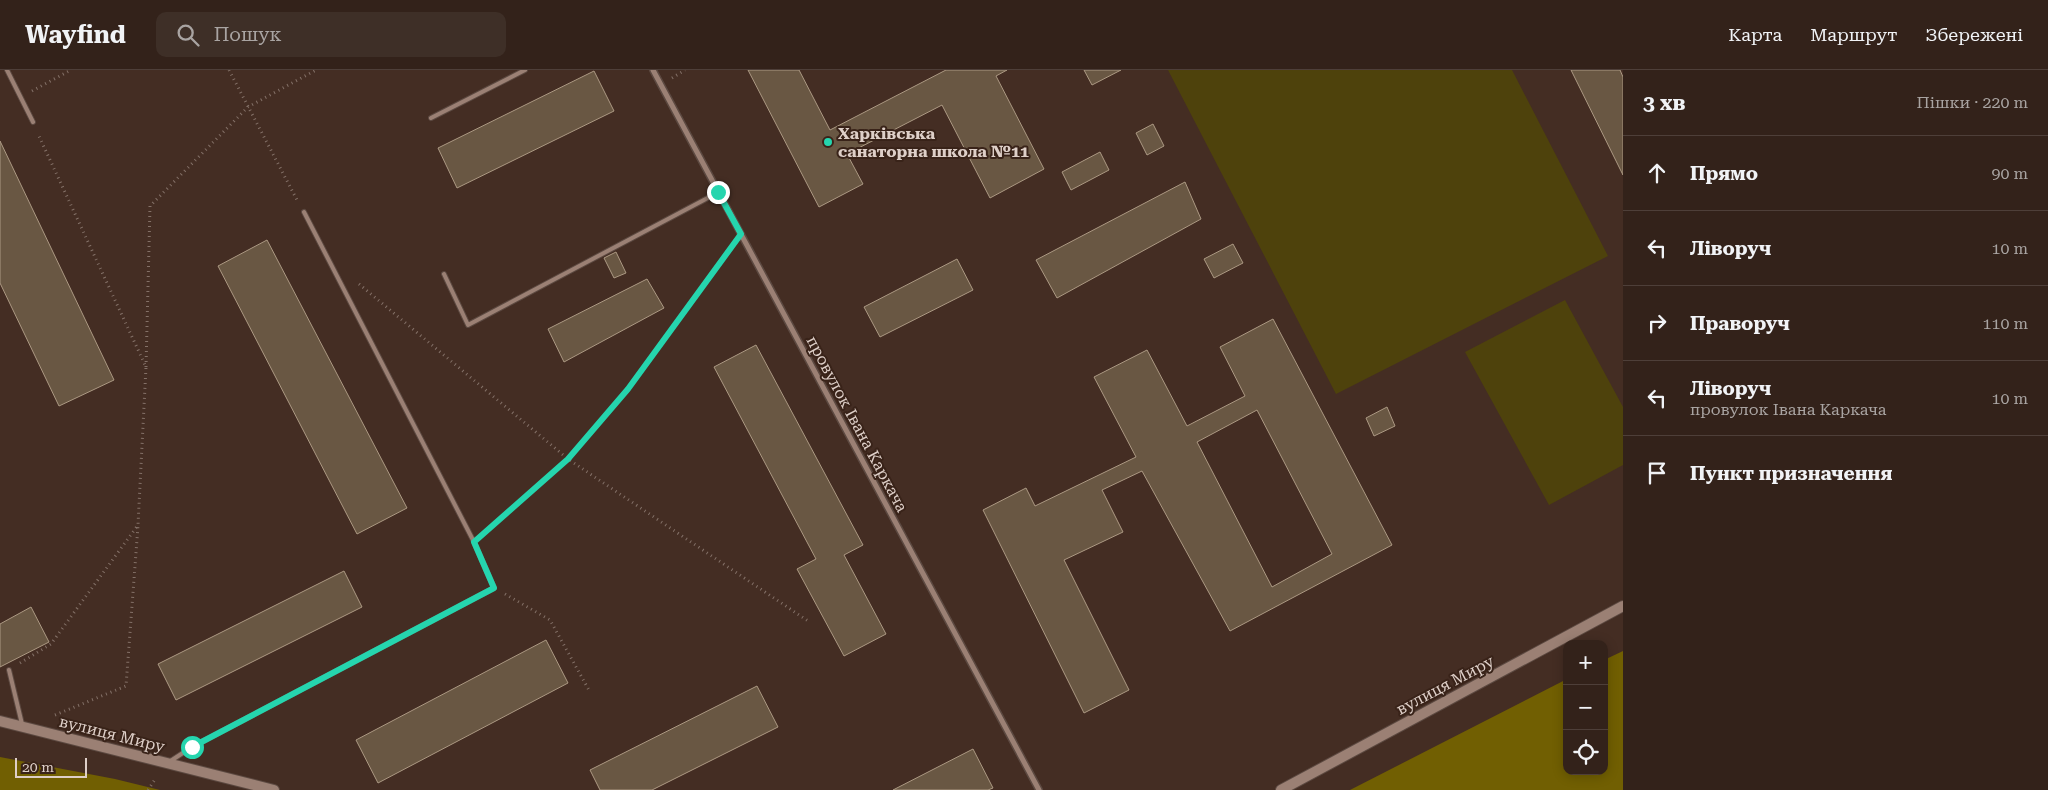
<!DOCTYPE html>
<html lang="uk">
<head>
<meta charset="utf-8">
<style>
	:root { --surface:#33221a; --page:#3e2f27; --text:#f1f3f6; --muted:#a9a4a2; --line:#4e3f39 }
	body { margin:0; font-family:"Roboto Serif",serif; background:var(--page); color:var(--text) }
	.controls { position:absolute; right:15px; bottom:15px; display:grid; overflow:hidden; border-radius:10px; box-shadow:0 2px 12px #0003 }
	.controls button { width:45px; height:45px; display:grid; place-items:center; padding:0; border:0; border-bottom:1px solid var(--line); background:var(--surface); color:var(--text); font:25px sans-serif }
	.scale { position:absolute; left:15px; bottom:12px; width:72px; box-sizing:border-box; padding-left:5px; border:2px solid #decfc8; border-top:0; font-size:14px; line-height:18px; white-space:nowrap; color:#decfc8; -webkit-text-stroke:4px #392319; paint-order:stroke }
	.stop { position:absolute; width:15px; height:15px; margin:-11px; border:4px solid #25d5ae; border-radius:50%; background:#fff }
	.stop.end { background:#25d5ae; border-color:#fff; box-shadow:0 1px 5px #0008 }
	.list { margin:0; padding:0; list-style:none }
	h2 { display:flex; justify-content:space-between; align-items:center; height:65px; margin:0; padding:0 20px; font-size:21px }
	h2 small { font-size:16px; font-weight:400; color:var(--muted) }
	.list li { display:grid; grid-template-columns:32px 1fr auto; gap:15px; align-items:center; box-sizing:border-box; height:75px; padding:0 20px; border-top:1px solid var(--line) }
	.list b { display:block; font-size:19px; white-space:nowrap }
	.list p { margin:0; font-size:16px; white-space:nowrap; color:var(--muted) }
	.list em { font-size:16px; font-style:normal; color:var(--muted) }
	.icon { flex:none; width:28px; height:28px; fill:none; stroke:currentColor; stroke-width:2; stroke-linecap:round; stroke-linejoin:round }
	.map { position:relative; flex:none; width:1623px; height:720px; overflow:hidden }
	header { display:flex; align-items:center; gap:30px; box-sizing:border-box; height:70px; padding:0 25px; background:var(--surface); border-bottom:1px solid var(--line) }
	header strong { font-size:24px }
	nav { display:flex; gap:28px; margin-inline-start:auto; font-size:18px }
	.search { width:350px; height:45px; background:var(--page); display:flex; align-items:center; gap:12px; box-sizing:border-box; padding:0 18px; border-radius:10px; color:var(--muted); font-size:19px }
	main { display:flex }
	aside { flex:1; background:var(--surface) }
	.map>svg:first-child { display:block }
	.green { fill:#4e420c }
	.forest { fill:#715f02 }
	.building { fill:#695743; stroke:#ac9983; fill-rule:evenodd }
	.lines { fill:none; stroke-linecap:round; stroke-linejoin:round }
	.lane-casing { stroke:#5c4941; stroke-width:6 }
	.street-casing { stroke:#5c4941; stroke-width:8 }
	.secondary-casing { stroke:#5c4941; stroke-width:12 }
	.path { stroke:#847168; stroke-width:3; stroke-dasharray:1 4; stroke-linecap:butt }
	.lane { stroke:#9b8074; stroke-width:4 }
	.street { stroke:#9b8074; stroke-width:5 }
	.secondary { stroke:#9b8074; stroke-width:10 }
	.route { stroke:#25d5ae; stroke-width:6 }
	.poi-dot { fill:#25d5ae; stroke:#392319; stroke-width:2 }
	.labels { text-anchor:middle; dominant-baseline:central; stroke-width:4; stroke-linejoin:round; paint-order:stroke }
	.poi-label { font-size:16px; font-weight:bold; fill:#decfc8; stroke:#392319; text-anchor:start }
	.street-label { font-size:16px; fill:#decfc8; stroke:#392319 }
</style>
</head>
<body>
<header>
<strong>Wayfind</strong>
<div class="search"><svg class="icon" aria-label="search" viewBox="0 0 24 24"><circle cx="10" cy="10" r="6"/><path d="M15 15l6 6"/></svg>Пошук</div>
<nav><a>Карта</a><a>Маршрут</a><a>Збережені</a></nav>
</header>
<main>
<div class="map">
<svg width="1623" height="720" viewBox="0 0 1623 720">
	<rect width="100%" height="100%" fill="#442d23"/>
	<!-- green -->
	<path class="green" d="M 1168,0 L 1512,0 L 1608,186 L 1336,324 Z
		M 1565,230 L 1623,337 L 1623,395 L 1549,435 L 1465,282 Z"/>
	<!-- forest -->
	<path class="forest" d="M 1623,581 L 1623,720 L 1350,720 L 1567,609 L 1567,701 L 1604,701 L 1604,590 Z
		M 0,687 L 115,709 L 160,720 L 0,720 Z"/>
	<!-- building -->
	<path class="building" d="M 748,0 L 799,0 L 830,60 L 946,0 L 1007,0 L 996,6 L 1044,99 L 990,128 L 942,35 L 847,84 L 863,114 L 819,137 Z
		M 1084,0 L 1121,0 L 1092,15 Z
		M 1571,0 L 1620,0 L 1623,7 L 1623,105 Z
		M 594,1 L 614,41 L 457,118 L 438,78 Z
		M 1153,54 L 1164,76 L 1147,85 L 1136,63 Z
		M 0,71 L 114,310 L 59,336 L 0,213 Z
		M 1100,82 L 1109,100 L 1071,120 L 1062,102 Z
		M 1185,112 L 1201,149 L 1057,228 L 1036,190 Z
		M 267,170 L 407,438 L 357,464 L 218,196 Z
		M 1233,174 L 1243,193 L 1214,208 L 1204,189 Z
		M 616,182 L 626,203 L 614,208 L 604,188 Z
		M 957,189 L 973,220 L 880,267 L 864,237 Z
		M 647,209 L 664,238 L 564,292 L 548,259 Z
		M 1273,249 L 1392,475 L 1230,561 L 1142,401 L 1102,420 L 1123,462 L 1064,490 L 1129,620 L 1084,643 L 983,440 L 1026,418 L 1035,436 L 1136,387 L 1094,307 L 1147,280 L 1187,356 L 1245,326 L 1220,277 ZM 1257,340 L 1332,484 L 1272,517 L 1197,372 Z
		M 756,275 L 863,475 L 844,485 L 886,564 L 844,586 L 797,499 L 816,489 L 714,297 Z
		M 1387,337 L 1395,356 L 1374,366 L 1366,348 Z
		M 344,501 L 362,537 L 176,630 L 158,594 Z
		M 31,537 L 49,572 L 0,597 L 0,554 Z
		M 546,570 L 568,613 L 378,713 L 356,670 Z
		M 757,616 L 778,657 L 652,720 L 600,720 L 590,700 Z
		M 973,679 L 993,718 L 988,720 L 893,720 Z"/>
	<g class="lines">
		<!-- lane casing -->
		<g class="lane-casing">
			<path id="lane" d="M 7,0 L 33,52
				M 431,48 L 525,0
				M 444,204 L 468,255 L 719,122
				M 9,600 L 22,654
				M 169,692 L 192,677 L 494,518 L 474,472 L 304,142"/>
		</g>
		<!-- street casing -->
		<g class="street-casing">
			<path id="street" d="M 653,0 L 1039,720"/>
		</g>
		<!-- secondary casing -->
		<g class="secondary-casing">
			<path id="secondary" d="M 0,651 L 274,720
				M 1281,720 L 1623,536"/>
		</g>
		<!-- path -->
		<path class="path" d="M 229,0 L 297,130
			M 672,8 L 685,0
			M 32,21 L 71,0
			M 359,214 L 568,389 L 808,551
			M 146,297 L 150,136 L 248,37 L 316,0
			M 483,463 L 568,389 L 628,319 L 732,177
			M 505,524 L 550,550 L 590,622
			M 20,593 L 51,574 L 138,455 L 146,297 L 38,64
			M 55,645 L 126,616 L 138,456
			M 148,720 L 156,708"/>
		<!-- lane -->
		<use href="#lane" class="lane"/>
		<!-- street -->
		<use href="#street" class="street"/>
		<!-- secondary -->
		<use href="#secondary" class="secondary"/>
	</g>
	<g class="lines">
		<!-- route -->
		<path class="route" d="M 192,677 L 494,518 L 474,472 L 568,389 L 628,319 L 741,164 L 718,122"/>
	</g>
	<!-- markers -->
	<circle class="poi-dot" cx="828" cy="72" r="5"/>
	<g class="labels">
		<!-- poi labels -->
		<g class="poi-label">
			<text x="838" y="63">Харківська<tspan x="838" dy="18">санаторна школа №11</tspan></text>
		</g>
		<!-- street labels -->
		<g class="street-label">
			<text transform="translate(857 354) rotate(62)">провулок Івана Каркача</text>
			<text transform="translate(1445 615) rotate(-28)">вулиця Миру</text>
			<text transform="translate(112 664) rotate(14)">вулиця Миру</text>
		</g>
	</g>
</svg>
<div class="controls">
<button>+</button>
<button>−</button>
<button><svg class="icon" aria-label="locate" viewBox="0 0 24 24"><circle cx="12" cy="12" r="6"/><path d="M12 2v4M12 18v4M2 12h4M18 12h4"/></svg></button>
</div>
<div class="scale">20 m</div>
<div class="stop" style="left:192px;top:677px"></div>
<div class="stop end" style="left:718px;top:122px"></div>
</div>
<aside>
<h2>3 хв<small>Пішки · 220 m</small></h2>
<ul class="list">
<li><svg class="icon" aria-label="ahead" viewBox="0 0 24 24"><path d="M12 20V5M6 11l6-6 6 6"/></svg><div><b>Прямо</b></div><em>90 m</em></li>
<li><svg class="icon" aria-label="left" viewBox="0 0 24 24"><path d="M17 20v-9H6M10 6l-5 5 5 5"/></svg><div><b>Ліворуч</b></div><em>10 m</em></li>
<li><svg class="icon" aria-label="right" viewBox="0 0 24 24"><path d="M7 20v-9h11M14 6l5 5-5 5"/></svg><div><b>Праворуч</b></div><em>110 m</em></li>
<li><svg class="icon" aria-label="left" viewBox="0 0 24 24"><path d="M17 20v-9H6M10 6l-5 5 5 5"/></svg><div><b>Ліворуч</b><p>провулок Івана Каркача</p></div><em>10 m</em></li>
<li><svg class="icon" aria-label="arrive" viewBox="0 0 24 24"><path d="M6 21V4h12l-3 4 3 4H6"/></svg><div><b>Пункт призначення</b></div></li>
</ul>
</aside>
</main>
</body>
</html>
